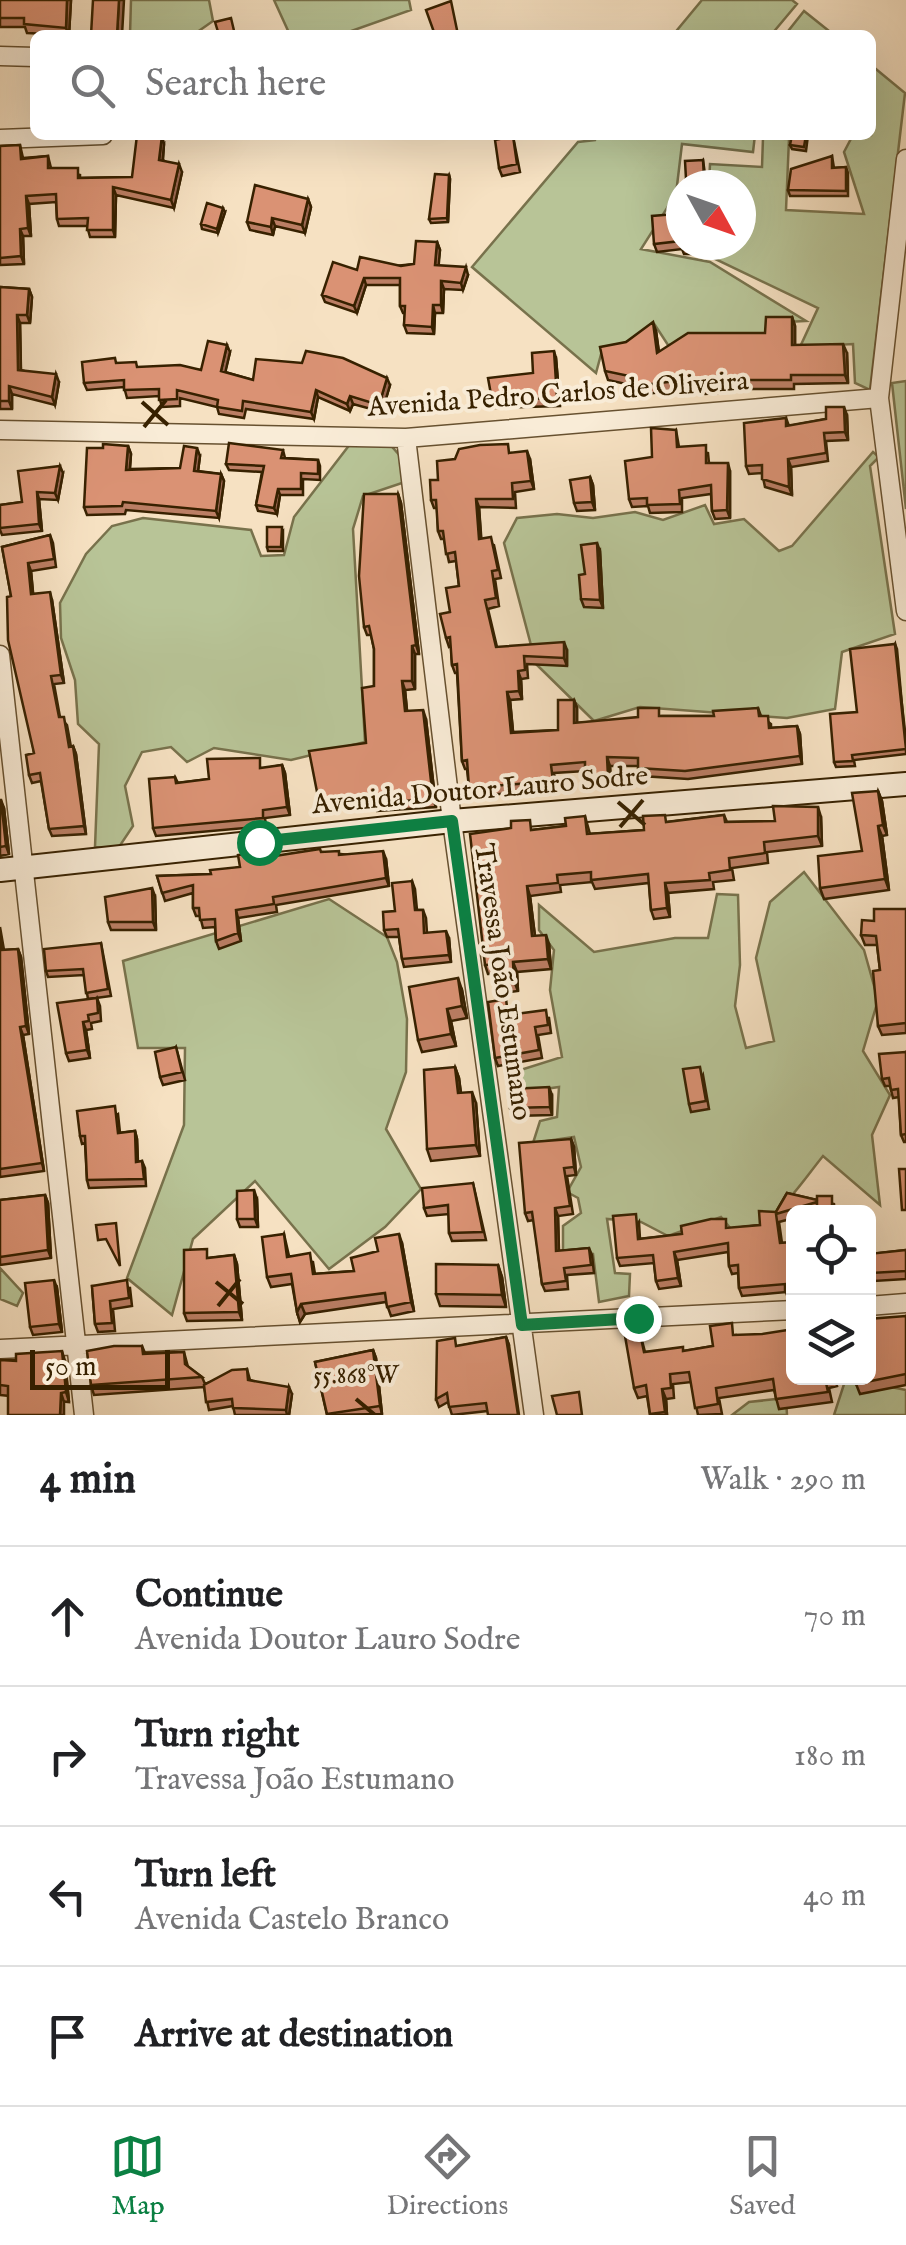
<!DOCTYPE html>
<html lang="en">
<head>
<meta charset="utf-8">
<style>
	:root { --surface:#fff; --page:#f6f6f6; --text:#202124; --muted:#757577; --line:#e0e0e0; --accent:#0b8043 }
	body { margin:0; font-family:"IM FELL English",serif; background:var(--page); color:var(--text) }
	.controls { position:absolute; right:30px; bottom:30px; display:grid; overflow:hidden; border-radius:15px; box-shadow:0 10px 40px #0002 }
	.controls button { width:90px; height:90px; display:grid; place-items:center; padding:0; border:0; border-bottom:2px solid var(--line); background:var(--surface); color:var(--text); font:50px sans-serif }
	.compass { position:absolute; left:666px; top:170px; width:90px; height:90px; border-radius:50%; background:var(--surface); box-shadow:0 10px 40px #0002; rotate:130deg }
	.scale { position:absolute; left:30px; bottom:25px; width:140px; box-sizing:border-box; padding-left:10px; border:5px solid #372100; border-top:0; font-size:28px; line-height:35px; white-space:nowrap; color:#372100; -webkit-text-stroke:8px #f9ecd7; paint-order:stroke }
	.stop { position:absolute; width:30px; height:30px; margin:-22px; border:8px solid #0b8043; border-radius:50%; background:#fff }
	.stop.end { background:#0b8043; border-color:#fff; box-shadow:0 2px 10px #0008 }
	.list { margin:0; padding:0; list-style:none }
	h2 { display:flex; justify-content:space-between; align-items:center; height:130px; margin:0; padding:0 40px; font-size:42px }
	h2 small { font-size:32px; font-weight:400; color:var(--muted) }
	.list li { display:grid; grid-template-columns:65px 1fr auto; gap:30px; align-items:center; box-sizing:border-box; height:140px; padding:0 40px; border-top:2px solid var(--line) }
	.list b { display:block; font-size:38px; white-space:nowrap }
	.list p { margin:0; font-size:32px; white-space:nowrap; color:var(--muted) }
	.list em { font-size:32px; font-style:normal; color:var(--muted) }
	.icon { flex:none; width:55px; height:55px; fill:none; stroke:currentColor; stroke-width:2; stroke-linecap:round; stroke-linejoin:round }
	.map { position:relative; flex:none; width:906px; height:1415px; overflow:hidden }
	.search { position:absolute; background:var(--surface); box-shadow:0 10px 40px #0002; left:30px; right:30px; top:30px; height:110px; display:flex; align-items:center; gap:25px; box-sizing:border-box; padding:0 35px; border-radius:15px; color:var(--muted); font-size:38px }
	.sheet { height:690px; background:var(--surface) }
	nav { display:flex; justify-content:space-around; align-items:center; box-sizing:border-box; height:140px; border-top:2px solid var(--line); background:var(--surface); font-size:28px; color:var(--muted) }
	nav a { display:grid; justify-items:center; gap:5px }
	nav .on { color:var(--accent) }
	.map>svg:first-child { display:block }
	.green { fill:#b8c497; stroke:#78724c; stroke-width:2.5 }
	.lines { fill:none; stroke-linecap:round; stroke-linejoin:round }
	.street-casing { stroke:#675130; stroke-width:21 }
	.secondary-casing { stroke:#372100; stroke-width:26 }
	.street { stroke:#f9ecd7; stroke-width:18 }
	.secondary { stroke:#f9ecd7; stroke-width:22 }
	.wall { fill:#bb7e64; stroke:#372100; stroke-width:2.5 }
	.shaded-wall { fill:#996651; stroke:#372100; stroke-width:2.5 }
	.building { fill:#da9274; stroke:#372100; stroke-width:2.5 }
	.route { stroke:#0b8043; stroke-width:12 }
	.ticks { fill:none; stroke:#372100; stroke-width:4 }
	.labels { text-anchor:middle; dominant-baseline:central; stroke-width:8; stroke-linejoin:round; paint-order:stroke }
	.street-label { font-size:28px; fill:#372100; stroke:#f9ecd7 }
	.ticks-label { font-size:25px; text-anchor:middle; fill:#372100; stroke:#f9ecd7; stroke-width:8; stroke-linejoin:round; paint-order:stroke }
</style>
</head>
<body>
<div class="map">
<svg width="906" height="1415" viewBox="0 0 906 1415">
	<rect width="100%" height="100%" fill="#f6e1c2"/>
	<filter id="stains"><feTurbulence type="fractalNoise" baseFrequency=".002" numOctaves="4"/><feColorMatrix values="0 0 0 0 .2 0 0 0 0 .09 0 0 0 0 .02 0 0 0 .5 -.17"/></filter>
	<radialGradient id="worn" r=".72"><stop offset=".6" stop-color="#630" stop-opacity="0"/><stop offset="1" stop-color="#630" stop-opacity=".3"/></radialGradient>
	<!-- green -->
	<path class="green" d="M 131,0 L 209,0 L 213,21 L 193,35 L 130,35 Z
		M 274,0 L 409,0 L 411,10 L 340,35 L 290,35 Z
		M 702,0 L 792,0 L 797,4 L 771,35 L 673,35 Z
		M 804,11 L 834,35 L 785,35 Z
		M 871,65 L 905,93 L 870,390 L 855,383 L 853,344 L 800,347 L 818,308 L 713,258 L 713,245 L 741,245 L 741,185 L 709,185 L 710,164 L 762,167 L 763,138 L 789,139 L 786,210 L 864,214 L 844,152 L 853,135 L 871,135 Z
		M 597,135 L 755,135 L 753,152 L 682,144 L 676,194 L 641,249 L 710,262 L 806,321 L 767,323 L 767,341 L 668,345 L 655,325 L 625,345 L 603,347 L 596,373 L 472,267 L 578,142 L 595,140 Z
		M 906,381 L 906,509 L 892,383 Z
		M 354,439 L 386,440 L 401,457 L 411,480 L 363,496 L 353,529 L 365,742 L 291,760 L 214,748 L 187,762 L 171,747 L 142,752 L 125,786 L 133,826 L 117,850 L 95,847 L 99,744 L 78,724 L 75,680 L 61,638 L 60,603 L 86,554 L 112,526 L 143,518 L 251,530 L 261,556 L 284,555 L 294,517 Z
		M 873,452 L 879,457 L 870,466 L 895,634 L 842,652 L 835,709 L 787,718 L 640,707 L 594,721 L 536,664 L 504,543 L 517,518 L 557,514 L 593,518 L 635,512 L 663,520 L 705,505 L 714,524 L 744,519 L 779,551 L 792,546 Z
		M 804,872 L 864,950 L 878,1000 L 863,1051 L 890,1095 L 872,1135 L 880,1205 L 823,1156 C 798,1187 776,1224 737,1236 L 721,1217 L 668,1236 L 641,1222 L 607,1219 L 615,1273 L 630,1274 L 629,1296 L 599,1302 L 593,1254 L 563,1253 L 563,1226 L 581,1213 L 578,1198 L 567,1192 L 581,1167 L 574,1137 L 533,1143 L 540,1121 L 557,1117 L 559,1087 L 509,1094 L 511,1073 L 562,1057 L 550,990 L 554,950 L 539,930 L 539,905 L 594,952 L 675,938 L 708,938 L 717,894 L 738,895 L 740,965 L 735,1006 L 746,1048 L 774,1041 L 756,958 L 770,902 Z
		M 329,899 L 387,937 L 397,962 L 407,1019 L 406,1072 L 386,1129 L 421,1189 L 385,1227 L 329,1269 L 255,1181 L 193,1239 L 172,1315 L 127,1278 L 184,1125 L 185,1048 L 138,1048 L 123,961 Z
		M 0,1268 L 23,1293 L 17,1306 L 0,1299 Z
		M 846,1378 L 906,1390 L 906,1415 L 834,1415 Z
		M 786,1398 L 787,1415 L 732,1415 L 749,1402 Z"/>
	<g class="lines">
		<!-- street casing -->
		<g class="street-casing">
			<path id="street" d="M 0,56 L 35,57
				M 0,139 L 103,135
				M 906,159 L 879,398 L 906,611
				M 0,430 L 406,438 L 879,398
				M 406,438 L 452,821 L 534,1415
				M 0,655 L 84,1415
				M 868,1306 L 906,1303
				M 0,1349 L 794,1310"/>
		</g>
		<!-- secondary casing -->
		<g class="secondary-casing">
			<path id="secondary" d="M 0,870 L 452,821 L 906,784"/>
		</g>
		<!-- street -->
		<use href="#street" class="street"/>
		<!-- secondary -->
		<use href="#secondary" class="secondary"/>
	</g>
	<!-- wall -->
	<path class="wall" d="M 0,0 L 71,0 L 69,35 L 27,33 L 25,27 L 0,27 Z
		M 808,135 L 806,151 L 792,149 L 790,145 Z
		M 513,136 L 520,172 L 502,176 L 499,168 Z
		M 164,144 L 163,160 L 182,172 L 174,208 L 116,195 L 115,237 L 90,237 L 87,226 L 59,226 L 57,219 L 56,202 L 29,204 L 31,236 L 23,236 L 24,264 L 0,265 L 0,146 L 20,145 L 23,158 L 48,156 L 51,168 L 80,175 L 80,178 L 132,177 Z
		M 832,156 L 834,168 L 846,167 L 848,173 L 848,196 L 790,196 L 788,190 Z
		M 703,160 L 706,182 L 687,184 L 686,179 Z
		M 449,175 L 450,179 L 448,222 L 431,223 L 429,219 Z
		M 308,199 L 311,207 L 305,233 L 275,226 L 273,235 L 250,230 L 247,222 Z
		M 225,212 L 218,233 L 202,229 L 201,224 Z
		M 675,214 L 681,245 L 709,245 L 708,254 L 684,254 L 682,249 L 657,252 L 654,244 Z
		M 437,242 L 440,250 L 438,265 L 468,275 L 463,290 L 444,289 L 443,313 L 435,313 L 434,334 L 407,333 L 404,325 L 405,313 L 403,313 L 400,306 L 400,285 L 366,285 L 357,313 L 325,302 L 322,295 L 357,270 L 414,264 Z
		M 0,287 L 29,289 L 32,297 L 30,323 L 20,323 L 21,370 L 59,382 L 55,405 L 12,394 L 12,409 L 0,409 Z
		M 792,317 L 795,326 L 795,345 L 847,353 L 848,383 L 794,384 L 794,389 L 717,389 L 718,393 L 705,394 L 696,388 L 638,395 L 635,386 L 608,380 L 605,371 L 626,342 L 656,331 L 659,352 L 765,333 Z
		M 230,352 L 225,372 L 253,380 L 390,385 L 382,412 L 353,404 L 350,411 L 318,397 L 314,419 L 246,409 L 244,418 L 219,414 L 217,407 L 180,398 L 180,406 L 162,407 L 159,396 L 127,398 L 124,387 L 87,390 L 84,383 L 117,363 L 137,367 L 201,370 Z
		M 556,358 L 560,406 L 494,408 L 492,400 Z
		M 847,415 L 848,440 L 826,441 L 828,461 L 791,467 L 792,495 L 765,487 L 762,473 L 749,474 L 746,466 L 786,418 L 789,426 Z
		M 676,430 L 679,447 L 708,453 L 709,463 L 730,471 L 730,518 L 715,519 L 712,511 L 711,494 L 682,498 L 682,512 L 650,513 L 648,506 L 632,507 L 629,499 L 652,457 Z
		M 128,446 L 131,454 L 130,469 L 180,468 L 200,456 L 198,471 L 221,474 L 224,481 L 219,518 L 126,510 L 125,514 L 87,515 L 84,507 L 103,448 Z
		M 283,450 L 285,458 L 318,460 L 320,466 L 320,480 L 303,479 L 303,495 L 280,495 L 277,514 L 258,511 L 256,505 L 262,472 L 229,470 L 226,464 Z
		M 511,453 L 530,459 L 534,489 L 515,492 L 516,508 L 479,507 L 481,539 L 494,545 L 501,578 L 495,579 L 499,606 L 488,609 L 497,647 L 567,650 L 567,666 L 527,664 L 528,678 L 521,679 L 522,699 L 510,700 L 513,732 L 558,730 L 574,700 L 577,708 L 577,723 L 662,716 L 714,716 L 758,708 L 761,716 L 771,724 L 771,728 L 797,726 L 800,734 L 802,764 L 688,779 L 641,776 L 638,766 L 610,766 L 611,785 L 588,786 L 585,777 L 585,771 L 554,773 L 556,790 L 472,796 L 469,788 L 467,769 L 465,769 L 462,761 L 457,673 L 455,673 L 452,665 L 451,646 L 449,647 L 446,638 L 450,612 L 459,586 L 456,561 L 449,562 L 444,539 L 441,539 L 438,531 L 437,508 L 434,508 L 431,500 L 438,480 Z
		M 63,473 L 58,500 L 39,499 L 42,531 L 2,535 L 0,530 L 0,505 L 22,502 Z
		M 590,477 L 593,485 L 595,510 L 577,511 L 574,503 Z
		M 398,494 L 401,503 L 419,654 L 415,654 L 415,689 L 405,690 L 407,711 L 426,719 L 436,807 L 377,811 L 374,803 L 322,810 L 319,802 L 366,743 L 374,686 L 374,649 L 371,635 L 367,635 L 364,627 Z
		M 283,531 L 283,551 L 268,551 L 267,547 Z
		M 50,535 L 53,543 L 56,567 L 31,571 L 33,594 L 52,600 L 64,683 L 54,684 L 60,717 L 67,725 L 71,747 L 73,746 L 76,754 L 86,834 L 52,836 L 49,829 L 41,781 L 32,783 L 29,775 L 34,753 L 11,596 L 2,547 Z
		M 600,551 L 603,608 L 584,607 L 581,599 L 585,574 Z
		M 895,644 L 906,740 L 906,754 L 854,760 L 855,766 L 836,767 L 834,762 L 857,712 Z
		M 282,765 L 285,773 L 290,815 L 265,818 L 266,826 L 156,836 L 153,828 L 175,777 L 178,783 L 209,779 Z
		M 878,791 L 882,801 L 887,835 L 882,836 L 889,890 L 824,899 L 820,888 L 862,851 Z
		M 0,800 L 4,808 L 9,854 L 0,856 Z
		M 724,815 L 727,822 L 775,821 L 821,817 L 822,846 L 767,852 L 768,863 L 732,868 L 734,880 L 713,882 L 714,889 L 668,893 L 670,917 L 654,919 L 651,910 L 649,883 L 595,889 L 592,882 L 560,885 L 561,892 L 530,896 L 535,936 L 549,944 L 551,969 L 517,972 L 518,991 L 502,993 L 498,984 L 498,974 L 488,974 L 485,965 L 533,830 L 566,826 L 585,816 L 590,834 L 644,830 L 668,822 Z
		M 267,851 L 269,857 L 322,852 L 386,859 L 389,886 L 276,905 L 277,912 L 238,918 L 241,941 L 219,949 L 216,941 L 215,927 L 203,928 L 200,916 L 196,916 L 193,908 L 193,893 L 165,901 L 157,876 L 211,874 L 240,867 Z
		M 412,881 L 415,889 L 417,910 L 423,910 L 426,918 L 427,933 L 449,938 L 451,962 L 404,967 L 402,959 L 399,937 L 387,937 L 384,930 Z
		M 155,896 L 156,930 L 111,930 L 108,922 Z
		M 906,909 L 906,1033 L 882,1035 L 878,1026 L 880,970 L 877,945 L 865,945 L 861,935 L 874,921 Z
		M 0,927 L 4,950 L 18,949 L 21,957 L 29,1034 L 23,1035 L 44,1171 L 0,1177 Z
		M 101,943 L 111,996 L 88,999 L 84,975 L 48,977 L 46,971 Z
		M 462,990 L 467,1018 L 451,1021 L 456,1046 L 422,1052 L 418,1040 Z
		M 97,998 L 100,1006 L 101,1021 L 91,1023 L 92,1029 L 86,1030 L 90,1058 L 69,1061 L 66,1053 Z
		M 509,1007 L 510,1015 L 549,1018 L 551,1033 L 538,1035 L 542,1058 L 498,1066 L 495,1058 Z
		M 176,1047 L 185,1080 L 163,1085 L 160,1077 Z
		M 906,1052 L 906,1142 L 904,1142 L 901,1135 L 899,1097 L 893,1098 L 890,1086 L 885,1086 L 882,1079 Z
		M 455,1067 L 459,1078 L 461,1093 L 476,1103 L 480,1156 L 431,1161 L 427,1149 Z
		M 703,1075 L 709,1109 L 691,1112 L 689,1104 Z
		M 552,1095 L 552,1115 L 513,1116 L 510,1108 Z
		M 118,1114 L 120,1133 L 135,1131 L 137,1139 L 138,1162 L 142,1161 L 145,1168 L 146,1186 L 89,1188 L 87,1180 L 85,1143 L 82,1144 L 80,1136 Z
		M 571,1139 L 574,1147 L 576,1175 L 567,1176 L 573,1214 L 558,1216 L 559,1251 L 589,1248 L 592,1255 L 594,1273 L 567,1275 L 568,1289 L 545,1291 L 542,1284 L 534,1220 L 528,1221 L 525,1213 Z
		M 473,1183 L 486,1240 L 452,1241 L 449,1233 L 449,1214 L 427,1216 L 424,1208 Z
		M 787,1193 L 834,1204 L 835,1212 L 817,1212 L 817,1211 L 794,1212 L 794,1218 L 779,1222 L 782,1243 L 794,1242 L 794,1298 L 788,1298 L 786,1292 L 742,1296 L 739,1288 L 738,1273 L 732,1274 L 729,1266 L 728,1252 L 677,1260 L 681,1286 L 659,1289 L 656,1281 L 654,1263 L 620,1266 L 617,1258 L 639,1222 L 640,1239 L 760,1225 L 776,1212 Z
		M 45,1195 L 48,1203 L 51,1258 L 0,1265 L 0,1200 Z
		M 257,1199 L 258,1227 L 240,1227 L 237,1219 Z
		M 284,1234 L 289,1256 L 313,1262 L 315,1274 L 354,1271 L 378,1251 L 402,1243 L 414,1311 L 391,1316 L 386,1302 L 305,1314 L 300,1322 L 297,1312 L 292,1284 L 271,1287 L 267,1277 Z
		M 868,1239 L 871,1254 L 906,1250 L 906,1279 L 874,1281 L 871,1273 L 868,1273 Z
		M 234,1255 L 237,1264 L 242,1320 L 187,1321 L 184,1313 L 210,1258 Z
		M 498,1265 L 502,1277 L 506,1307 L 440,1306 L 436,1294 Z
		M 92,1286 L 130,1288 L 132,1306 L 113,1309 L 115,1331 L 98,1332 L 95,1324 Z
		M 57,1288 L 62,1332 L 33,1335 L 30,1327 Z
		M 906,1316 L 906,1385 L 860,1394 L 856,1384 Z
		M 640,1333 L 645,1352 L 684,1351 L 713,1346 L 736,1335 L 794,1378 L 835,1378 L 837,1386 L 829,1388 L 832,1402 L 779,1409 L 774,1390 L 719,1398 L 722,1414 L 698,1415 L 691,1382 L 673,1384 L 674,1398 L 666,1399 L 667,1415 L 650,1415 L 647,1396 L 638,1398 L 634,1388 Z
		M 506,1337 L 509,1345 L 487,1411 L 452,1415 L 448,1402 L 439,1407 L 436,1399 L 458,1346 Z
		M 142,1346 L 145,1353 L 184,1352 L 188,1367 L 202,1377 L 205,1384 L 247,1369 L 250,1380 L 292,1394 L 289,1415 L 235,1415 L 233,1406 L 209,1410 L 204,1387 L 94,1395 L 91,1385 Z
		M 373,1350 L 376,1358 L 382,1414 L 327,1415 L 315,1362 Z
		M 0,1360 L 65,1361 L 69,1402 L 0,1395 Z"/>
	<!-- shaded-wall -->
	<path class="shaded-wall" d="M 67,0 L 71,0 L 69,35 L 66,28 Z
		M 119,0 L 124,0 L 122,35 L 117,35 Z
		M 162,136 L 164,144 L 162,167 L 159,160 Z
		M 179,164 L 182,172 L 174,208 L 171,200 Z
		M 449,175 L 450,179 L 448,222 L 447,218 Z
		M 113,187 L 116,195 L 115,237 L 113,230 Z
		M 26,196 L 29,204 L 31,236 L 28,228 Z
		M 308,199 L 311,207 L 305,233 L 302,225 Z
		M 223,208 L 225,212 L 218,233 L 217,229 Z
		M 272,218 L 275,226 L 273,235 L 271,227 Z
		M 20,229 L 23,236 L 24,264 L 21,256 Z
		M 437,242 L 440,250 L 438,273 L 435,265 Z
		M 466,267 L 468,275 L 463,290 L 461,283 Z
		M 364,278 L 366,285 L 357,313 L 354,306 Z
		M 441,281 L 444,289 L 443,313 L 441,305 Z
		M 29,289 L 32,297 L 30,323 L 27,315 Z
		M 433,305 L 435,313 L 434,334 L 432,327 Z
		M 17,315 L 20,323 L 21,378 L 18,370 Z
		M 792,317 L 795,326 L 795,354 L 792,345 Z
		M 653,322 L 656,331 L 660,362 L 657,353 Z
		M 843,344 L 847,353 L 848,383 L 845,375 Z
		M 227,345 L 230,352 L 224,378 L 221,371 Z
		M 554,351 L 556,358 L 560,406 L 557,398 Z
		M 56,374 L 59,382 L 55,405 L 52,397 Z
		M 387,378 L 390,385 L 382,412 L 379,405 Z
		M 9,386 L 12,394 L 12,409 L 9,401 Z
		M 316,390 L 318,397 L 314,419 L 311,412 Z
		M 350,396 L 353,404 L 350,411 L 347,404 Z
		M 844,407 L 847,415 L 848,440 L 845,432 Z
		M 128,446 L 131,454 L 129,477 L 126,470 Z
		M 197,448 L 200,456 L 197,479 L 194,471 Z
		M 527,451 L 530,459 L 534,489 L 531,481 Z
		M 788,459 L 791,467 L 792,495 L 789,487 Z
		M 728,463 L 730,471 L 730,518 L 727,510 Z
		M 60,466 L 63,473 L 58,500 L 55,493 Z
		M 221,474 L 224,481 L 219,518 L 216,511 Z
		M 590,477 L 593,485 L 595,510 L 592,502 Z
		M 278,489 L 280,495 L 277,514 L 274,508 Z
		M 37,492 L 39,499 L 42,531 L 39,524 Z
		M 398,494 L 401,503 L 419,654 L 416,645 Z
		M 476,499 L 479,507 L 482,547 L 479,539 Z
		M 597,543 L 600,551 L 603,608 L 600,600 Z
		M 28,563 L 31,571 L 34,602 L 31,594 Z
		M 50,592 L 52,600 L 64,683 L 61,675 Z
		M 564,642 L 567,650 L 567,666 L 564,658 Z
		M 895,644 L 897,649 L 906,750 Z
		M 412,646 L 415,654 L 415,689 L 412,681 Z
		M 518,671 L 521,679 L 522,699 L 519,691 Z
		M 402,681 L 405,690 L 408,720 L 405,711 Z
		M 507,692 L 510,700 L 514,741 L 511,733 Z
		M 574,700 L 577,708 L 577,731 L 574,723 Z
		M 423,710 L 426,719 L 436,807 L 433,799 Z
		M 797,726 L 800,734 L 802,764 L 800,756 Z
		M 73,746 L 76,754 L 86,834 L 84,826 Z
		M 607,757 L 610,766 L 611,785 L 608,777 Z
		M 282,765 L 285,773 L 290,815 L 287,807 Z
		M 878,791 L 882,801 L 887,835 L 883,825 Z
		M 1,800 L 4,808 L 9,854 L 6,846 Z
		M 818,807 L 821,817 L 822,846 L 818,836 Z
		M 878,826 L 882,836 L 889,890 L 885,879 Z
		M 383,851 L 386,859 L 389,886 L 386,878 Z
		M 665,883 L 668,893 L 670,917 L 667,908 Z
		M 527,886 L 530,896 L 536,945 L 532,936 Z
		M 152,888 L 155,896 L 156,930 L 153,922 Z
		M 236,910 L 238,918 L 241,941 L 238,933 Z
		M 446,931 L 449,938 L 451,962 L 449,955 Z
		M 546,935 L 549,944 L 551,969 L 548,959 Z
		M 18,949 L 21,957 L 29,1034 L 26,1026 Z
		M 513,962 L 517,972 L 518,991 L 514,981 Z
		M 458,978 L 462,990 L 467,1018 L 462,1006 Z
		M 447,1009 L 451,1021 L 456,1046 L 451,1034 Z
		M 83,1022 L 86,1030 L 90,1058 L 87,1050 Z
		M 20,1027 L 23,1035 L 44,1171 L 42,1163 Z
		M 455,1067 L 459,1078 L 462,1104 L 458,1093 Z
		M 549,1087 L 552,1095 L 552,1115 L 550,1107 Z
		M 472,1092 L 476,1103 L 480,1156 L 476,1145 Z
		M 135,1131 L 137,1139 L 138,1169 L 136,1162 Z
		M 571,1139 L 574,1147 L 576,1175 L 574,1167 Z
		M 254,1190 L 257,1199 L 258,1227 L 255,1219 Z
		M 45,1195 L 48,1203 L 51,1258 L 48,1250 Z
		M 555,1208 L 558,1216 L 559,1259 L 556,1251 Z
		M 399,1234 L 402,1243 L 414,1311 L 411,1302 Z
		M 674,1252 L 677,1260 L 681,1286 L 678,1278 Z
		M 234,1255 L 237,1264 L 242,1320 L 239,1312 Z
		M 498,1265 L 502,1277 L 506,1307 L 502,1295 Z
		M 54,1280 L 57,1288 L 62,1332 L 59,1324 Z
		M 301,1304 L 305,1314 L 300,1322 L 297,1312 Z
		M 506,1337 L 509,1345 L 519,1415 L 518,1415 Z
		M 373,1350 L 376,1358 L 382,1414 L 380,1406 Z
		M 62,1351 L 65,1361 L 69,1402 L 66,1392 Z
		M 289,1387 L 292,1394 L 289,1415 L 287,1415 L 286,1410 Z
		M 662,1389 L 666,1399 L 667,1415 L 665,1412 Z
		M 61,1393 L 64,1402 L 64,1415 L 60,1415 Z"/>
	<!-- building -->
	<path class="building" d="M 0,0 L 67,0 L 66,28 L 24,24 L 24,18 L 0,18 Z
		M 93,0 L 119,0 L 117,35 L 91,35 Z
		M 451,1 L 457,30 L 444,35 L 435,35 L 426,10 Z
		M 231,18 L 235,35 L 219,35 L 215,22 Z
		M 137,135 L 162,136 L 159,160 L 179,164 L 171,200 L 113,187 L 113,230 L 87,230 L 88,218 L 57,219 L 56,194 L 26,196 L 28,228 L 20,229 L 21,256 L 0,258 L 0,146 L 20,145 L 21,159 L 48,156 L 48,168 L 78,168 L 78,178 L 132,177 Z
		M 792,135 L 806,135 L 804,147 L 790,145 Z
		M 513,136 L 517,164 L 499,168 L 495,140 Z
		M 832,156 L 832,168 L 846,167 L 846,191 L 788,190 L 791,169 Z
		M 703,160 L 704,178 L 686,179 L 685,161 Z
		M 435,174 L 449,175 L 447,218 L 429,219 Z
		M 255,185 L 308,199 L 302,225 L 272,218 L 271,227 L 247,222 Z
		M 207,203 L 223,208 L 217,229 L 201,224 Z
		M 675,214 L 675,218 L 681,218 L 681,245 L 705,245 L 705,246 L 681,246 L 681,241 L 654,244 L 652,216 Z
		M 416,241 L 437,242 L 435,265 L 466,267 L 461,283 L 441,281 L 441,305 L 433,305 L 432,327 L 404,325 L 405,306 L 400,306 L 400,278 L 364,278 L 354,306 L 322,295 L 333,262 L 357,270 L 360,257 L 401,266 L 414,264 Z
		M 0,287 L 29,289 L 27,315 L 17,315 L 18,370 L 56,374 L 52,397 L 9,386 L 9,401 L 0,401 Z
		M 766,317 L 792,317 L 792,345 L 843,344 L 845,375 L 791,375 L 791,380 L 714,380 L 714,384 L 701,386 L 692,379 L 635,386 L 634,377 L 605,371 L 600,347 L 626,342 L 653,322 L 657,353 L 688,333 L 765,333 Z
		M 208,341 L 227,345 L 221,371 L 253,380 L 256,359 L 302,363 L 306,351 L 343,358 L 387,378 L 379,405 L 350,396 L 347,404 L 316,390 L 311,412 L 243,401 L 242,411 L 217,407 L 218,400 L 177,390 L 177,399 L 159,400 L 159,389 L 124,390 L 124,380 L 84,383 L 82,362 L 115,358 L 116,363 L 136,362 L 137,367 L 180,365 L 201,370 Z
		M 554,351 L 557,398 L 492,400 L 488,378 L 533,373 L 532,353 Z
		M 826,407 L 844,407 L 845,432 L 824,433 L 826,453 L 788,459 L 789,487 L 762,479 L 762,465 L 746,466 L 744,423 L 786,418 L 786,426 L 826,419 Z
		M 651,428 L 676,430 L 677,447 L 706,445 L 706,463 L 728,463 L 727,510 L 712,511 L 711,485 L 679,490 L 680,504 L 647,505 L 647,498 L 629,499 L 625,461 L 652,457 Z
		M 229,443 L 283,450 L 281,458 L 318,460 L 318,474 L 301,473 L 301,489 L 278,489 L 274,508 L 256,505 L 264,466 L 226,464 Z
		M 103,444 L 128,446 L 126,470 L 180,468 L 184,446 L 197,448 L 194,471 L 221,474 L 216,511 L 123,502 L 122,506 L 84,507 L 87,448 L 103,448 Z
		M 508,444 L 509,453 L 527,451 L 531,481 L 512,483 L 513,499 L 476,499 L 479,539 L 491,537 L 498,570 L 492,571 L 496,598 L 485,600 L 496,647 L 564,642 L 564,658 L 524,656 L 525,670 L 518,671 L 519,691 L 507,692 L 511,733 L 558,730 L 558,700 L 574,700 L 574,723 L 638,717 L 638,708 L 659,708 L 659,716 L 714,716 L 713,711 L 758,708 L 759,716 L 768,716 L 769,728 L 797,726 L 800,756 L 685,771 L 638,768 L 638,758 L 607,757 L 608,777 L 585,777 L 585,762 L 551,765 L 553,781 L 469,788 L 467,760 L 462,761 L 457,664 L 452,665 L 450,637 L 446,638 L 440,614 L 450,612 L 446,588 L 459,586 L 455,552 L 446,554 L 443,531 L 438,531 L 436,500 L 431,500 L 430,480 L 438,480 L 437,461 L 455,459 L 459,449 L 480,445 Z
		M 60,466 L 55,493 L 37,492 L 39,524 L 0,528 L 0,505 L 22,502 L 18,471 Z
		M 590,477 L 592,502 L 574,503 L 570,480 Z
		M 364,494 L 398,494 L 416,645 L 412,646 L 412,681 L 402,681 L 405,711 L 423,710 L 433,799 L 374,803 L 373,794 L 319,802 L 309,751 L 366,743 L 362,688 L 374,686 L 374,649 L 369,626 L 364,627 L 359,576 Z
		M 267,527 L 282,527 L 281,547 L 267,547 Z
		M 50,535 L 54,559 L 28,563 L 31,594 L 50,592 L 61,675 L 51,676 L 59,717 L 64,717 L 69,747 L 73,746 L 84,826 L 49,829 L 40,773 L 29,775 L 26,755 L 34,753 L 8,640 L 7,597 L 11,596 L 2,547 Z
		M 597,543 L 600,600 L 581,599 L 579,575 L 585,574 L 581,545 Z
		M 895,644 L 906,749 L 852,755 L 853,761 L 834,762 L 830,714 L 857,712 L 850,649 Z
		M 260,758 L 260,768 L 282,765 L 287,807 L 263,810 L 263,818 L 153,828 L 149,779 L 175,777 L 176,783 L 209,779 L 207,759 Z
		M 878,791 L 883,825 L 878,826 L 885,879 L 820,888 L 818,856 L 862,851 L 852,793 Z
		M 0,800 L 1,800 L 6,846 L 0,847 Z
		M 773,806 L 818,807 L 818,836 L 764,842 L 765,853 L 729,858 L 730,870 L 709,873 L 710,880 L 665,883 L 667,908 L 651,910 L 648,874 L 591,880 L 591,872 L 557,875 L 558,883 L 527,886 L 532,936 L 546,935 L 548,959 L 513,962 L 514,981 L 498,984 L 498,964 L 485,965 L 470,834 L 511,828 L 511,821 L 530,820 L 531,830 L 566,826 L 565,818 L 585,816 L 587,834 L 644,830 L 643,816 L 665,815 L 666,822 L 724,815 L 725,822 L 775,821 Z
		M 320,849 L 321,852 L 339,851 L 339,855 L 383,851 L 386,878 L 273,897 L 274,904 L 236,910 L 238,933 L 216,941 L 215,919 L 200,920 L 199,908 L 193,908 L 193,885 L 162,893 L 157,876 L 211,874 L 210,870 L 240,867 L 238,855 L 267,851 L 268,857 Z
		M 412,881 L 415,910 L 423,910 L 424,933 L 446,931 L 449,955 L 402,959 L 398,929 L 384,930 L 383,912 L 395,911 L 392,883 Z
		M 152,888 L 153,922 L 108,922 L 105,897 Z
		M 874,909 L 906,909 L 906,1023 L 878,1026 L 873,971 L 880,970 L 876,936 L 861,935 L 862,920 L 874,921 Z
		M 0,937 L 2,950 L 18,949 L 26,1026 L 20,1027 L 42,1163 L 0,1169 Z
		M 101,943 L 108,989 L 86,993 L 83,969 L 46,971 L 44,949 Z
		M 458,978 L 462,1006 L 447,1009 L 451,1034 L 418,1040 L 409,987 Z
		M 97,998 L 98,1013 L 88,1015 L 89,1021 L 83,1022 L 87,1050 L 66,1053 L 57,1003 Z
		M 506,999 L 508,1015 L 546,1010 L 548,1025 L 535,1027 L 539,1050 L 495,1058 L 488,1002 Z
		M 176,1047 L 182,1072 L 160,1077 L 155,1052 Z
		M 906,1052 L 906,1134 L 901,1135 L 898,1089 L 891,1090 L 889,1078 L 882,1079 L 879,1054 Z
		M 455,1067 L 458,1093 L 472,1092 L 476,1145 L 427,1149 L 424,1070 Z
		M 700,1067 L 706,1101 L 689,1104 L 683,1069 Z
		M 549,1087 L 550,1107 L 510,1108 L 510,1089 Z
		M 115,1106 L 118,1133 L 135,1131 L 136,1162 L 142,1161 L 144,1179 L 87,1180 L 85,1136 L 80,1136 L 77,1111 Z
		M 571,1139 L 574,1167 L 564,1168 L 570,1206 L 555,1208 L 556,1251 L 589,1248 L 591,1265 L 564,1268 L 566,1281 L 542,1284 L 532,1212 L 525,1213 L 519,1143 Z
		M 899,1169 L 906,1169 L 906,1210 L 902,1210 Z
		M 473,1183 L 483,1232 L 449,1233 L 448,1205 L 424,1208 L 422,1188 Z
		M 254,1190 L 255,1219 L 237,1219 L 237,1191 Z
		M 787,1193 L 817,1200 L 817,1196 L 832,1196 L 832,1212 L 817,1212 L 817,1202 L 776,1214 L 780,1243 L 794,1242 L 794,1290 L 785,1290 L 785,1284 L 739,1288 L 738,1265 L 729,1266 L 728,1243 L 674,1252 L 678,1278 L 656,1281 L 653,1255 L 617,1258 L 613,1216 L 636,1214 L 638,1239 L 682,1234 L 681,1226 L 711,1219 L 726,1219 L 726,1228 L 760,1225 L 759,1211 L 776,1212 Z
		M 45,1195 L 48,1250 L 0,1257 L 0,1200 Z
		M 116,1223 L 120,1266 L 106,1239 L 98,1240 L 96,1225 Z
		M 284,1234 L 287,1257 L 310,1253 L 313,1274 L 354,1271 L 351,1258 L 378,1251 L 375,1238 L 399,1234 L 411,1302 L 387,1307 L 385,1293 L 301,1304 L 297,1312 L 291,1274 L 267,1277 L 262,1237 Z
		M 207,1249 L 207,1258 L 234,1255 L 239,1312 L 184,1313 L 184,1250 Z
		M 906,1250 L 906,1271 L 871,1273 L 870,1264 L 868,1264 L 868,1251 L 869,1254 Z
		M 436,1264 L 498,1265 L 502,1295 L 436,1294 Z
		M 54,1280 L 59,1324 L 30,1327 L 25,1283 Z
		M 127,1280 L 129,1298 L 110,1301 L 112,1323 L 95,1324 L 92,1286 Z
		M 906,1316 L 906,1374 L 856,1384 L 855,1378 L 868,1378 L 868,1319 Z
		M 732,1323 L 733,1335 L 762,1334 L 794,1329 L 794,1378 L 829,1378 L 825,1378 L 828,1392 L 776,1399 L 773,1379 L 716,1388 L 718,1404 L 695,1408 L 689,1372 L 670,1374 L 671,1388 L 662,1389 L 665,1412 L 650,1414 L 646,1385 L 634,1388 L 625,1336 L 640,1333 L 644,1352 L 683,1347 L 683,1351 L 713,1346 L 710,1326 Z
		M 506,1337 L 518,1415 L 488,1415 L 486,1403 L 449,1407 L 447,1393 L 436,1399 L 437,1341 L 455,1338 L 456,1346 Z
		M 114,1346 L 142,1346 L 143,1354 L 184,1352 L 185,1364 L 202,1377 L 91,1385 L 87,1351 Z
		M 373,1350 L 380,1406 L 327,1414 L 315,1362 Z
		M 62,1351 L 66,1392 L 61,1393 L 60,1415 L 8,1415 L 8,1386 L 0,1385 L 0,1360 L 16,1361 L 16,1354 Z
		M 247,1369 L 248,1380 L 289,1387 L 286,1410 L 233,1408 L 232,1399 L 206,1402 L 204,1385 L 232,1370 Z
		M 579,1392 L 582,1415 L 557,1415 L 552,1396 Z"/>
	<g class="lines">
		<!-- route -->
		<path class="route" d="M 259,842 L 452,821 L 522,1325 L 638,1318"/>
	</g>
	<!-- ticks -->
	<path class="ticks" d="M 142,402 L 168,425M 144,427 L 166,400M 618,802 L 645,825M 620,827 L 643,800M 216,1282 L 243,1304M 218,1306 L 240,1279M 356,1399 L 375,1415"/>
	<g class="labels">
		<!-- street labels -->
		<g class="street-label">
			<text transform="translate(558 395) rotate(-4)">Avenida Pedro Carlos de Oliveira</text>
			<text transform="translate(480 791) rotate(-5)">Avenida Doutor Lauro Sodre</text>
			<text transform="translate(502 982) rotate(82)">Travessa João Estumano</text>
		</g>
	</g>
	<g class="ticks-label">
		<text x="356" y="1383">55.868°W</text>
	</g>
	<rect width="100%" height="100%" filter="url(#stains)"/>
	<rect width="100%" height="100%" fill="url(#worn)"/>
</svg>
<div class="controls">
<button><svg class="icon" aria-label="locate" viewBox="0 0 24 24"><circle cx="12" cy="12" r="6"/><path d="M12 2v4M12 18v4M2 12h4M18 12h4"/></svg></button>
<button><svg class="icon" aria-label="layers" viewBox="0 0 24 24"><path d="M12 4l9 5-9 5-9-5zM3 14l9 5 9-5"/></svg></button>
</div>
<svg class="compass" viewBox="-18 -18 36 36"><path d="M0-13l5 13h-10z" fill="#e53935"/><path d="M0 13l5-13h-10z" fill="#757577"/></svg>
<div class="scale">50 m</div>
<div class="stop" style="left:259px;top:842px"></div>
<div class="stop end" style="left:638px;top:1318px"></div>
<div class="search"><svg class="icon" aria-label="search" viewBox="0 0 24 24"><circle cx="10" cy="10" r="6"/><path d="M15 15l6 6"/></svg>Search here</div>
</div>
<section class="sheet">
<h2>4 min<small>Walk · 290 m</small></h2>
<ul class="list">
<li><svg class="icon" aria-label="ahead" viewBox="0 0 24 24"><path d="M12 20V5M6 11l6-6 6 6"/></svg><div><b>Continue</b><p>Avenida Doutor Lauro Sodre</p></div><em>70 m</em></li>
<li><svg class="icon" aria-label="right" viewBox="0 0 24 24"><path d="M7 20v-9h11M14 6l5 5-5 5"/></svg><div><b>Turn right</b><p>Travessa João Estumano</p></div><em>180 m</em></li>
<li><svg class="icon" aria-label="left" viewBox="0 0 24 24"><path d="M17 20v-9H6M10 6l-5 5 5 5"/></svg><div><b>Turn left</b><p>Avenida Castelo Branco</p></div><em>40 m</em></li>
<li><svg class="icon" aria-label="arrive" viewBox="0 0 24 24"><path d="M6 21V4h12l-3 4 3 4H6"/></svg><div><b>Arrive at destination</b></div></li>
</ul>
</section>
<nav>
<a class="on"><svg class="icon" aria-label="map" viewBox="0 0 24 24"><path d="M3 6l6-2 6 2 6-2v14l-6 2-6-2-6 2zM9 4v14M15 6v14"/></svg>Map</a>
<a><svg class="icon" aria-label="directions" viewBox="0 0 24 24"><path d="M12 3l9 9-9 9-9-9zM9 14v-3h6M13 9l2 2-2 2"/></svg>Directions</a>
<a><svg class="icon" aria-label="saved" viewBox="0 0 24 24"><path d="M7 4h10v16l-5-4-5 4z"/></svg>Saved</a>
</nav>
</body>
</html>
